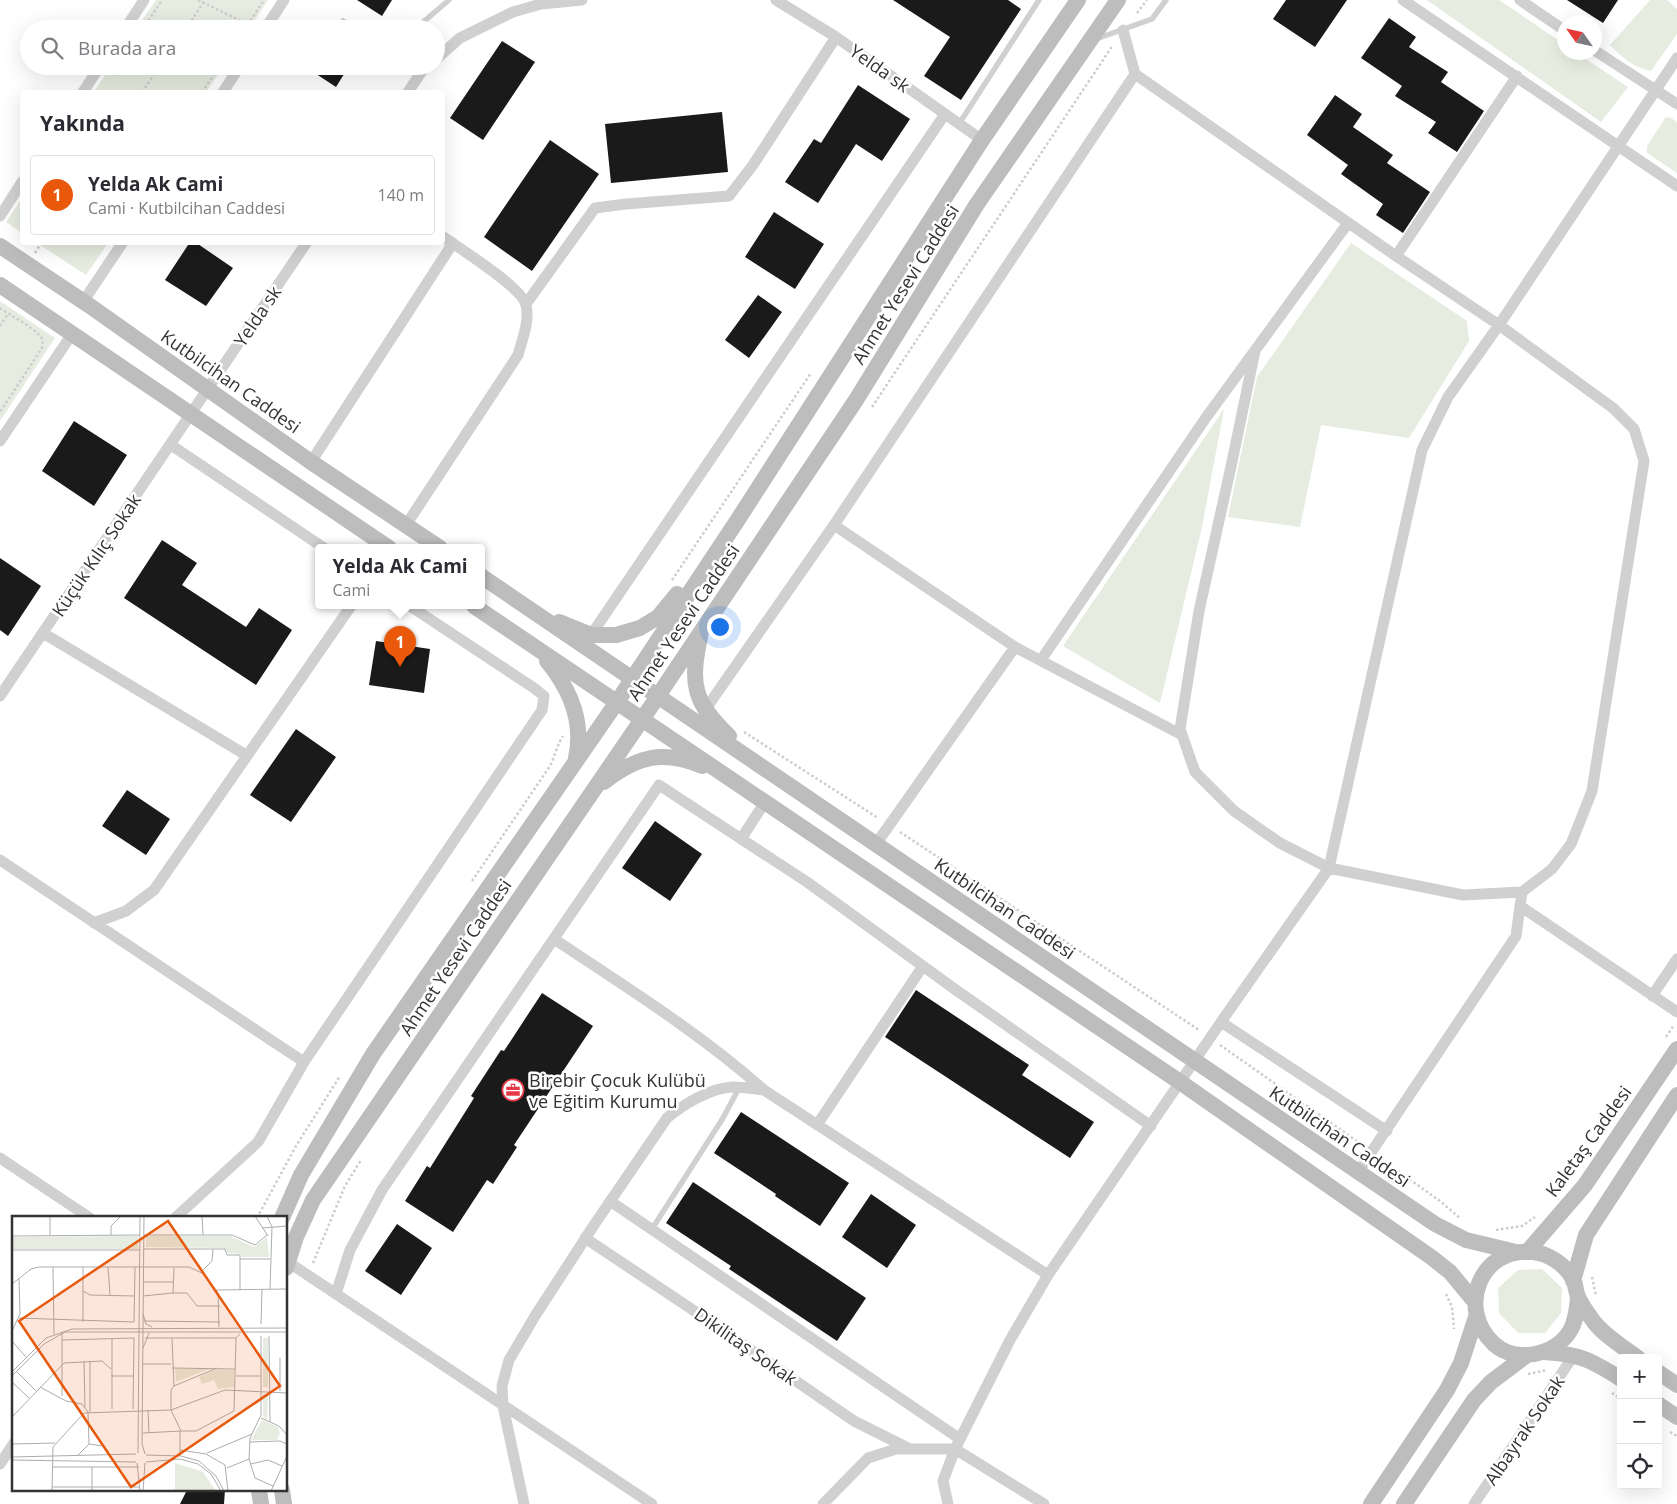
<!DOCTYPE html>
<html lang="tr">
<head>
<meta charset="utf-8">
<style>
	:root { --surface:#fff; --page:#f7f7f7; --text:#2b2b33; --muted:#7c7c81; --line:#e1e1e2; --accent:#ea580c }
	body { margin:0; font-family:"Open Sans",sans-serif; background:var(--page); color:var(--text) }
	.controls { position:absolute; right:15px; bottom:15px; display:grid; overflow:hidden; border-radius:5px; box-shadow:0 5px 20px #0002 }
	.controls button { width:45px; height:45px; display:grid; place-items:center; padding:0; border:0; border-bottom:1px solid var(--line); background:var(--surface); color:var(--text); font:25px sans-serif }
	.compass { position:absolute; left:1557px; top:15px; width:45px; height:45px; border-radius:50%; background:var(--surface); box-shadow:0 5px 20px #0002; rotate:304deg }
	.you { position:absolute; left:719px; top:626px; width:18px; height:18px; margin:-12px; border:4px solid #fff; border-radius:50%; background:#1a73e8; box-shadow:0 0 0 8px #1a73e833 }
	.badge { display:grid; place-items:center; width:32px; height:32px; border-radius:50%; background:var(--accent); color:#fff; font-size:16px; font-weight:700 }
	.pin { position:absolute; translate:-50% -41px; filter:drop-shadow(0 1px 2px #0008) }
	.pin::after { content:''; position:absolute; top:26px; width:18px; height:15px; background:inherit; clip-path:polygon(0 0,100% 0,50% 100%) }
	.popup { position:absolute; left:315px; top:544px; width:170px; height:65px; box-sizing:border-box; display:grid; place-content:center; border-radius:5px; background:var(--surface); filter:drop-shadow(0 1px 4px #0005); font-size:16px; white-space:nowrap; color:var(--muted) }
	.popup b { font-size:19px; color:var(--text) }
	.popup::after { content:''; position:absolute; left:50%; top:100%; margin-left:-10px; border:10px solid transparent; border-top-color:var(--surface) }
	.list { margin:0; padding:0; list-style:none }
	h2 { display:flex; justify-content:space-between; align-items:center; height:65px; margin:0; padding:0 20px; font-size:21px }
	h2 small { font-size:16px; font-weight:400; color:var(--muted) }
	.list li { display:grid; grid-template-columns:32px 1fr auto; gap:15px; align-items:center; box-sizing:border-box; height:80px; margin:0 10px 10px; padding:0 10px; border:1px solid var(--line); border-radius:5px }
	.list b { display:block; font-size:19px; white-space:nowrap }
	.list p { margin:0; font-size:16px; white-space:nowrap; color:var(--muted) }
	.list em { font-size:16px; font-style:normal; color:var(--muted) }
	.icon { flex:none; width:28px; height:28px; fill:none; stroke:currentColor; stroke-width:2; stroke-linecap:round; stroke-linejoin:round }
	.map { position:relative; flex:none; width:1677px; height:1504px; overflow:hidden }
	.search { position:absolute; background:var(--surface); box-shadow:0 5px 20px #0002; left:20px; top:20px; width:425px; height:55px; display:flex; align-items:center; gap:12px; box-sizing:border-box; padding:0 18px; border-radius:28px; color:var(--muted); font-size:19px }
	.panel { position:absolute; background:var(--surface); box-shadow:0 5px 20px #0002; left:20px; top:90px; width:425px; height:155px; border-radius:5px }
	.map>svg:first-child { display:block }
	.green { fill:#e6ecdf }
	.building { fill:#1a1a1a }
	.lines { fill:none; stroke-linecap:round; stroke-linejoin:round }
	.path { stroke:#cdcdcd; stroke-width:2.5; stroke-dasharray:2.5 2.5; stroke-linecap:butt }
	.lane { stroke:#d0d0d0; stroke-width:5.5 }
	.street { stroke:#d0d0d0; stroke-width:11 }
	.secondary { stroke:#bdbdbd; stroke-width:16 }
	.labels { text-anchor:middle; dominant-baseline:central; stroke-width:5; stroke-linejoin:round; paint-order:stroke }
	.street-label { font-size:18px; fill:#333; stroke:#fff }
	.poi-label { font-size:18px; fill:#333; stroke:#fff; text-anchor:start }
	.inset-road { fill:none; stroke:#adadad; stroke-width:1 }
	.view { fill:#e8590c; fill-opacity:0.15; stroke:#e8590c; stroke-width:2.5 }
	.inset-edge { fill:none; stroke:#333; stroke-width:2.5 }
</style>
</head>
<body>
<div class="map">
<svg width="1677" height="1504" viewBox="0 0 1677 1504">
	<rect width="100%" height="100%" fill="#fff"/>
	<!-- green -->
	<path class="green" d="M 156,0 L 268,0 L 249,29 L 136,29 Z
		M 1427,0 L 1499,0 L 1564,44 L 1564,52 L 1577,53 L 1628,87 L 1601,122 Z
		M 1650,0 L 1667,0 L 1677,9 L 1677,34 L 1651,71 C 1634,68 1622,57 1610,45 Z
		M 111,66 L 224,66 L 206,92 L 94,92 Z
		M 1666,117 L 1671,118 L 1677,122 L 1677,173 L 1647,153 L 1647,146 Z
		M 22,198 L 22,233 L 6,222 Z
		M 37,243 L 108,243 L 86,275 Z
		M 1351,243 L 1467,321 L 1469,341 L 1409,438 L 1321,425 L 1300,527 L 1228,517 L 1257,377 Z
		M 0,301 L 55,338 L 0,421 Z
		M 1224,409 L 1202,527 L 1160,703 L 1063,646 Z
		M 1542,1269 L 1562,1288 L 1561,1313 L 1545,1333 L 1518,1333 L 1499,1313 L 1498,1288 L 1518,1270 Z"/>
	<!-- building -->
	<path class="building" d="M 357,0 L 392,0 L 382,16 Z
		M 893,0 L 1008,0 L 1021,9 L 961,100 L 924,76 L 950,37 Z
		M 1286,0 L 1347,0 L 1315,47 L 1273,19 Z
		M 1567,0 L 1618,0 L 1603,23 Z
		M 1389,18 L 1416,37 L 1409,47 L 1448,72 L 1441,82 L 1484,111 L 1457,152 L 1428,133 L 1436,122 L 1395,96 L 1402,86 L 1361,58 Z
		M 502,41 L 535,62 L 483,140 L 450,118 Z
		M 304,66 L 349,66 L 336,87 Z
		M 858,85 L 910,119 L 882,161 L 856,144 L 818,203 L 785,182 L 814,139 L 821,143 Z
		M 1335,95 L 1362,114 L 1353,127 L 1393,155 L 1387,163 L 1430,192 L 1403,233 L 1376,215 L 1383,204 L 1341,174 L 1348,165 L 1307,135 Z
		M 722,112 L 728,172 L 611,183 L 605,124 Z
		M 550,140 L 599,174 L 532,271 L 484,237 Z
		M 774,212 L 824,244 L 795,289 L 745,257 Z
		M 190,242 L 195,242 L 233,268 L 206,306 L 165,280 Z
		M 758,295 L 782,312 L 749,358 L 725,340 Z
		M 74,421 L 127,455 L 94,506 L 42,471 Z
		M 162,540 L 197,563 L 182,585 L 246,627 L 259,608 L 292,630 L 256,685 L 124,598 Z
		M 0,558 L 41,586 L 8,636 L 0,630 Z
		M 376,641 L 430,649 L 424,693 L 369,685 Z
		M 296,729 L 336,757 L 291,822 L 250,795 Z
		M 127,790 L 170,819 L 146,855 L 102,826 Z
		M 655,821 L 702,854 L 670,901 L 622,868 Z
		M 916,990 L 1029,1065 L 1022,1075 L 1094,1122 L 1070,1158 L 885,1037 Z
		M 542,993 L 593,1026 L 514,1145 L 517,1147 L 493,1184 L 487,1180 L 453,1232 L 405,1201 L 427,1166 L 430,1168 L 474,1098 L 471,1096 L 501,1050 L 504,1051 Z
		M 741,1112 L 849,1183 L 820,1226 L 775,1196 L 776,1194 L 714,1153 Z
		M 693,1182 L 866,1298 L 837,1341 L 729,1269 L 731,1266 L 666,1223 Z
		M 871,1194 L 916,1225 L 887,1268 L 842,1237 Z
		M 397,1224 L 432,1248 L 401,1295 L 365,1271 Z
		M 187,1490 L 225,1490 L 224,1504 L 180,1504 Z"/>
	<g class="lines">
		<!-- path -->
		<path class="path" d="M 198,0 L 253,27
			M 1137,13 L 1147,0
			M 143,29 L 162,0
			M 186,29 L 205,0
			M 245,29 L 264,0
			M 112,75 L 118,66
			M 142,92 L 160,66
			M 202,92 L 220,66
			M 35,253 L 42,242
			M 0,308 C 11,316 32,326 41,337 C 43,340 43,344 42,348 L 0,412
			M 0,326 L 8,314
			M 872,407 L 1113,45
			M 672,580 L 811,373
			M 744,732 L 878,818
			M 900,832 L 1199,1030
			M 472,881 L 550,766 C 555,756 557,745 563,736
			M 1666,1037 L 1674,1025
			M 1220,1045 L 1361,1144
			M 1381,1159 L 1440,1201 L 1461,1219
			M 257,1218 L 296,1146 L 340,1076
			M 1496,1230 L 1522,1226 L 1535,1217
			M 313,1263 L 345,1186 L 361,1160
			M 1592,1277 L 1596,1296
			M 1446,1294 L 1452,1307 L 1454,1329
			M 1528,1374 L 1547,1370
			M 1612,1393 L 1621,1399
			M 1670,1432 L 1677,1436"/>
		<!-- lane -->
		<path class="lane" d="M 343,21 L 355,29
			M 415,29 L 449,0
			M 1096,39 L 1152,19 L 1166,0
			M 959,124 L 1039,0
			M 652,1229 L 723,1118 L 739,1088"/>
		<!-- street -->
		<path class="street" d="M 776,0 L 836,37 L 982,140
			M 1403,0 L 1677,186
			M 1520,0 L 1564,30
			M 125,29 L 144,0
			M 265,29 L 284,0
			M 1123,30 L 1135,74 L 1396,256 L 1499,325 L 1613,408 L 1634,429 L 1644,461 L 1592,791 L 1571,844 L 1552,869 L 1522,892 L 1463,895 L 1329,868 L 1280,843 L 1234,811 L 1195,772 L 1180,729 L 1199,611 L 1232,462 L 1255,351
			M 1594,50 L 1677,104
			M 436,59 L 460,38 L 513,12 L 541,4 L 582,0
			M 83,92 L 100,66
			M 223,92 L 240,66
			M 408,92 L 422,71 L 427,66
			M 0,216 L 22,182
			M 1396,256 L 1517,76
			M 83,302 L 123,242
			M 526,304 L 595,208 L 626,204 L 729,196 L 753,165 L 836,37
			M 0,441 L 72,334
			M 171,445 L 324,548
			M 311,462 L 453,243
			M 406,525 L 518,355 C 522,340 530,321 526,305 C 523,288 459,248 442,236
			M 834,525 L 1015,647 L 1182,735
			M 43,633 L 246,755
			M 591,635 L 945,114
			M 1041,660 L 1205,419 L 1348,223
			M 0,696 L 307,242
			M 705,710 L 834,525 L 1135,74
			M 741,839 L 765,802
			M 876,844 L 1015,647
			M 0,860 L 304,1062
			M 1520,906 L 1677,1012
			M 94,923 L 126,911 L 154,890 L 351,606
			M 554,939 C 626,987 700,1033 764,1090 L 1048,1275
			M 1652,996 L 1677,959
			M 1221,1022 L 1387,1131
			M 817,1125 L 923,966
			M 0,1158 L 90,1218
			M 1358,1172 L 1516,936 L 1522,892
			M 610,1201 L 960,1439
			M 175,1218 L 258,1142 L 304,1062 L 542,710 L 544,696 L 534,688 L 410,606
			M 585,1238 L 687,1306 L 854,1421 L 910,1449
			M 288,1262 L 652,1504
			M 336,1294 L 350,1250 L 382,1190 L 659,785 L 807,882 L 956,990 L 1151,1126
			M 955,1449 L 1044,1504
			M 0,1464 L 14,1443
			M 524,1504 L 503,1406 L 502,1386 L 509,1360 L 535,1316 L 594,1225 L 667,1118 C 684,1104 710,1088 733,1087 C 743,1087 754,1089 764,1090
			M 823,1504 L 868,1458 L 896,1449 L 955,1449
			M 948,1504 L 943,1481 L 955,1449 L 1010,1340 L 1048,1275 L 1221,1022 L 1329,868 L 1422,450 L 1448,397 L 1499,325 L 1677,58
			M 1474,1504 L 1574,1355"/>
		<!-- secondary -->
		<path class="secondary" d="M 0,246 L 90,306 L 311,462 L 440,548
			M 0,285 L 389,548
			M 481,576 L 1435,1224 L 1466,1240 L 1516,1252
			M 474,606 L 1180,1082 L 1431,1257 L 1450,1272 L 1474,1301
			M 559,622 L 591,635 L 616,635 L 640,628 L 658,617 L 677,594
			M 700,637 C 690,684 693,702 729,736
			M 547,661 C 570,689 584,722 576,758
			M 604,782 C 636,757 662,749 702,766
			M 282,1218 L 301,1175 L 373,1054 L 617,702 L 737,521 L 982,140 L 1078,0
			M 1527,1252 L 1585,1185 L 1677,1049
			M 286,1268 L 296,1237 L 313,1200 L 656,699 L 856,400 L 977,204 L 1118,0
			M 1573,1281 L 1586,1235 L 1677,1095
			M 1578,1298 C 1577,1309 1576,1321 1570,1331 C 1555,1355 1516,1364 1494,1344 C 1456,1309 1480,1247 1532,1252 C 1549,1253 1567,1266 1574,1281 C 1576,1287 1576,1294 1579,1299 C 1583,1307 1589,1315 1594,1322 C 1605,1336 1623,1347 1638,1358
			M 1544,1352 C 1580,1354 1591,1360 1621,1379
			M 1658,1372 L 1677,1385
			M 1658,1404 L 1677,1417
			M 259,1490 L 261,1504
			M 282,1490 L 284,1504
			M 1371,1504 L 1447,1390 L 1461,1363 L 1476,1317
			M 1404,1504 L 1474,1400 L 1491,1382 L 1527,1355"/>
	</g>
	<!-- icons -->
	<defs>
		<g id="office-ring" transform="scale(1.125)"><circle r="9.5" fill="#fff" stroke="#e63946" stroke-width="1.5"/><path d="M-6-3h4V-5.5h4V-3h4V5H-6ZM-1-4.5V-3h2v-1.5ZM-6 0V1H6V0Z" fill="#e63946"/></g>
	</defs>
	<g fill-rule="evenodd">
		<use href="#office-ring" x="513" y="1090"/>
	</g>
	<g class="labels">
		<!-- street labels -->
		<g class="street-label">
			<text transform="translate(880 68) rotate(35)">Yelda sk</text>
			<text transform="translate(905 284) rotate(-58)">Ahmet Yesevi Caddesi</text>
			<text transform="translate(257 316) rotate(-56)">Yelda sk</text>
			<text transform="translate(231 381) rotate(35)">Kutbilcihan Caddesi</text>
			<text transform="translate(96 555) rotate(-56)">Küçük Kılıç Sokak</text>
			<text transform="translate(683 622) rotate(-56)">Ahmet Yesevi Caddesi</text>
			<text transform="translate(1005 908) rotate(34)">Kutbilcihan Caddesi</text>
			<text transform="translate(455 957) rotate(-56)">Ahmet Yesevi Caddesi</text>
			<text transform="translate(1340 1136) rotate(34)">Kutbilcihan Caddesi</text>
			<text transform="translate(1588 1141) rotate(-54)">Kaletaş Caddesi</text>
			<text transform="translate(746 1346) rotate(35)">Dikilitaş Sokak</text>
			<text transform="translate(1524 1430) rotate(-56)">Albayrak Sokak</text>
		</g>
		<!-- poi labels -->
		<g class="poi-label">
			<text x="529" y="1080">Birebir Çocuk Kulübü<tspan x="529" dy="21">ve Eğitim Kurumu</tspan></text>
		</g>
	</g>
	<!-- overview -->
	<g transform="translate(12 1216)">
		<rect width="275" height="275" fill="#fff"/>
		<path d="M 126,20 L 126,33 L 0,33 L 0,21 ZM 134,20 L 218,20 L 242,31 L 255,21 L 257,41 L 229,41 L 229,38 L 216,37 L 211,32 L 134,31 ZM 251,122 L 256,122 L 256,171 L 251,171 ZM 163,153 L 197,153 L 164,166 ZM 202,154 L 222,154 L 222,171 L 206,173 L 202,164 L 190,168 L 187,161 ZM 251,178 L 256,178 L 255,204 L 251,201 ZM 250,204 L 266,211 L 268,217 L 265,224 L 239,224 ZM 163,247 L 191,256 L 204,275 L 163,275 Z" fill="#e6ecdf"/>
		<path class="inset-road" d="M 38,0 L 38,19M 132,0 L 130,228 L 133,238M 190,0 L 191,19M 243,0 L 256,20M 255,0 L 260,11 L 258,73M 250,12 L 275,10M 99,19 L 99,10 L 109,0M 132,19 L 220,19 L 243,29 L 255,19M 0,20 L 128,19M 132,33 L 213,33 L 215,39 L 228,39 L 228,74M 0,34 L 128,34M 228,43 L 258,43M 41,51 L 42,118M 71,51 L 71,106M 96,51 L 98,79M 189,56 L 200,45 L 201,33M 131,66 L 162,66M 0,68 L 19,53 L 27,51 L 177,51 L 192,58 L 206,77 L 207,111M 204,74 L 275,73M 71,75 L 78,79 L 123,80M 161,77 L 175,77 L 185,90 L 208,90M 131,80 L 161,77 L 162,52M 131,98 L 134,108 L 140,111M 7,102 L 122,106 L 123,51M 132,105 L 208,106M 249,108 L 250,73M 0,115 L 8,98 L 7,63M 50,117 L 50,180M 249,120 L 249,199 L 238,222 L 237,243 L 243,262 L 261,270M 257,120 L 258,206M 133,122 L 224,122M 160,122 L 162,170M 50,124 L 122,122 L 121,193M 0,125 L 14,141M 131,132 L 137,117M 72,145 L 73,191M 131,148 L 159,148M 160,152 L 223,153M 205,152 L 162,170 L 159,174 L 159,194 L 169,215 L 184,215 L 222,195 L 224,122 L 228,118M 4,155 L 24,175M 0,156 L 34,122 L 60,113 L 275,112M 0,160 L 32,128 L 53,116 L 275,116M 99,160 L 122,160M 224,160 L 249,160M 0,166 L 17,182M 28,171 L 54,185 L 70,188 L 76,196M 268,175 L 268,142M 100,193 L 100,122M 136,194 L 137,217M 76,196 L 77,228M 78,196 L 78,145M 0,201 L 52,147 L 90,145 L 99,153M 249,202 L 267,210 L 275,219M 168,215 L 168,240M 131,217 L 169,215M 238,226 L 268,225 L 275,228M 0,228 L 43,227M 168,234 L 194,238 L 213,249 L 216,275M 126,237 L 128,0M 195,237 L 240,218M 134,239 L 169,240 L 187,245 L 204,260 L 212,275M 65,240 L 77,228 L 91,230M 0,241 L 124,238M 0,244 L 124,246M 134,246 L 168,243 L 186,248 L 199,258 L 209,275M 125,247 L 128,275M 239,248 L 256,244 L 270,250M 40,251 L 127,251M 80,251 L 80,275M 215,252 L 237,243M 40,271 L 128,271M 40,275 L 41,231 L 72,197 L 159,194 L 213,174 L 275,177M 131,275 L 133,247M 259,275 L 275,240"/>
		<path class="view" d="M 156,5 L 268,170 L 119,271 L 7,105 Z"/>
		<rect width="275" height="275" class="inset-edge"/>
	</g>
</svg>
<div class="controls">
<button>+</button>
<button>−</button>
<button><svg class="icon" aria-label="locate" viewBox="0 0 24 24"><circle cx="12" cy="12" r="6"/><path d="M12 2v4M12 18v4M2 12h4M18 12h4"/></svg></button>
</div>
<svg class="compass" viewBox="-18 -18 36 36"><path d="M0-13l5 13h-10z" fill="#e53935"/><path d="M0 13l5-13h-10z" fill="#7c7c81"/></svg>
<div class="you"></div>
<div class="pin badge" style="left:400px;top:667px">1</div>
<div class="popup"><b>Yelda Ak Cami</b>Cami</div>
<div class="search"><svg class="icon" aria-label="search" viewBox="0 0 24 24"><circle cx="10" cy="10" r="6"/><path d="M15 15l6 6"/></svg>Burada ara</div>
<section class="panel">
<h2>Yakında<small></small></h2>
<ul class="list">
<li><span class="badge">1</span><div><b>Yelda Ak Cami</b><p>Cami · Kutbilcihan Caddesi</p></div><em>140 m</em></li>
</ul>
</section>
</div>
</body>
</html>
